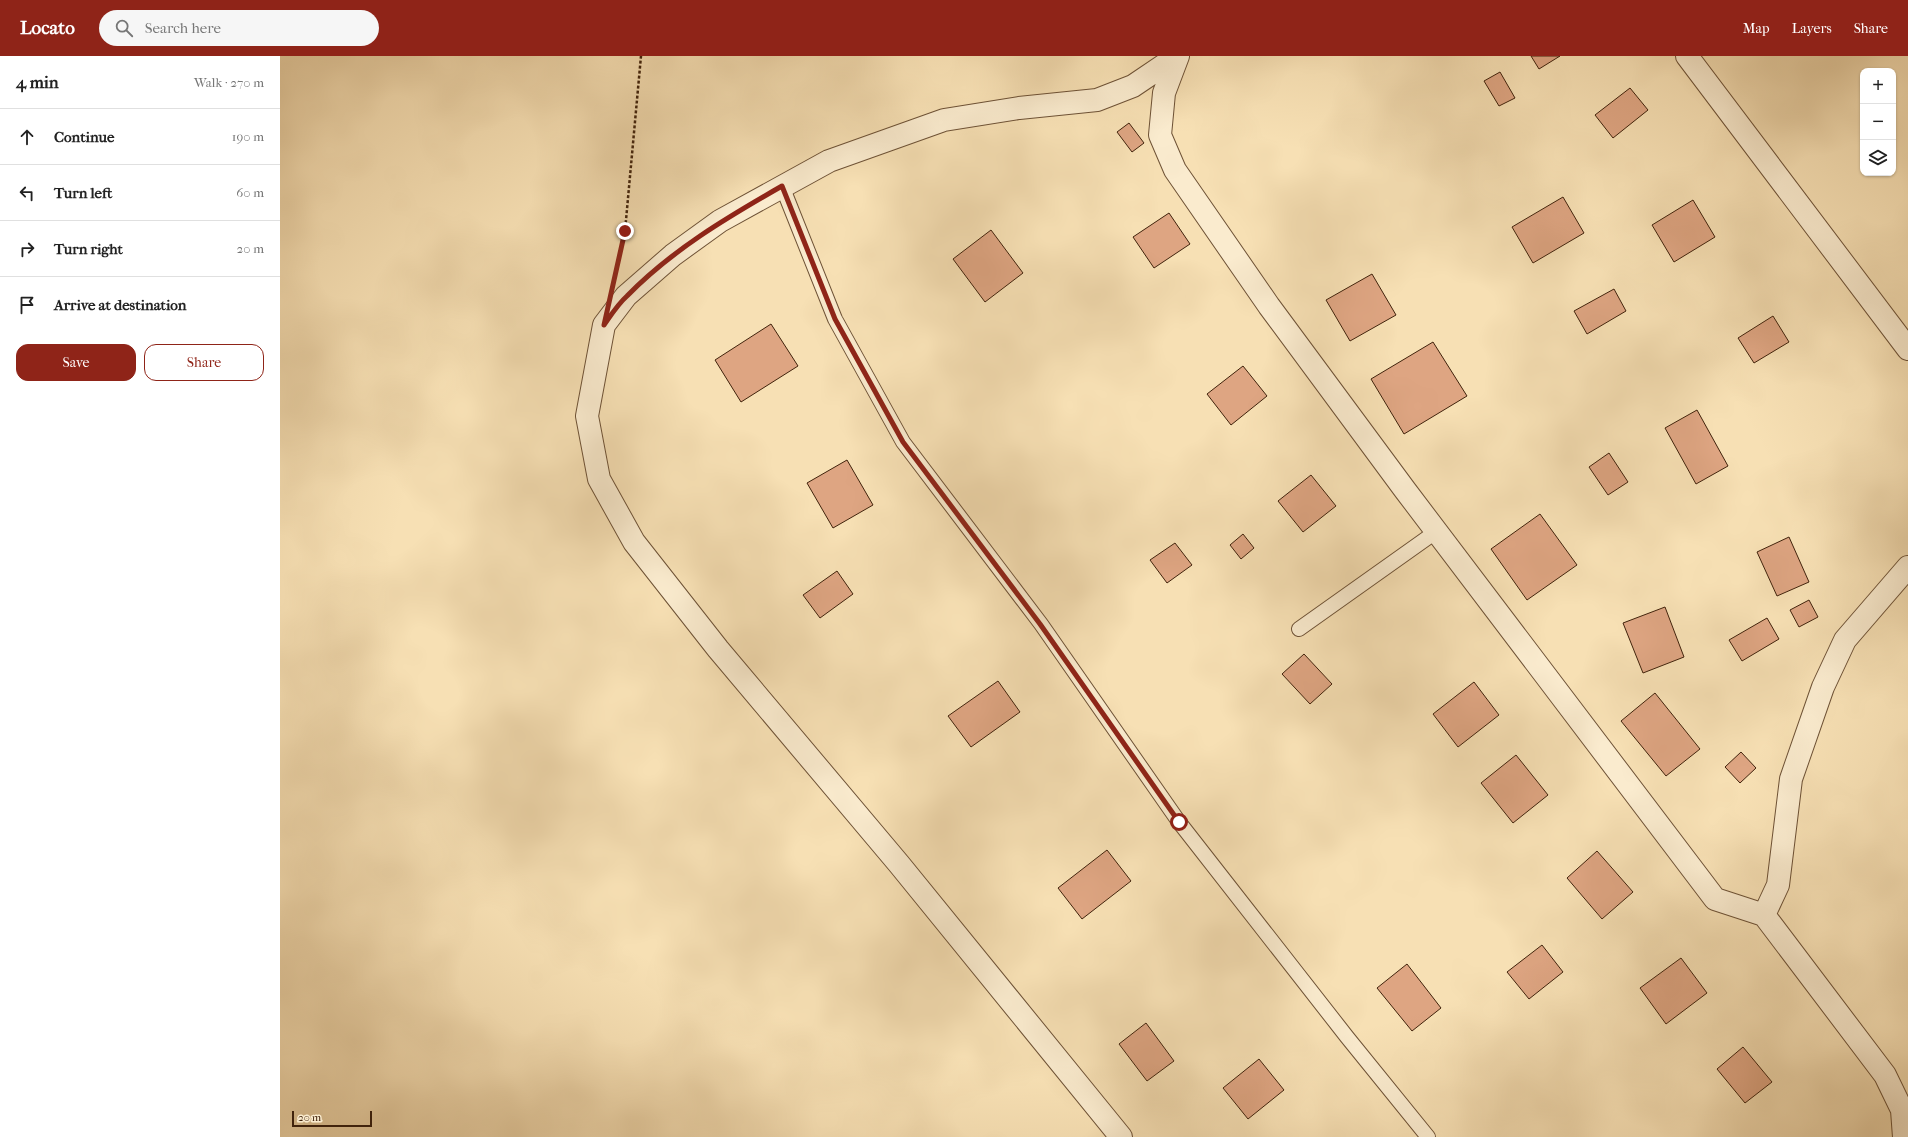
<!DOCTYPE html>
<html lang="en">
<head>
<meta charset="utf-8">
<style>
	:root { --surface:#fff; --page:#f6f6f6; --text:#222; --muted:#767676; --line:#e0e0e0; --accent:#8f2418 }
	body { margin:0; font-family:"IM FELL French Canon",serif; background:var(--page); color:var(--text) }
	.controls { position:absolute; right:12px; top:12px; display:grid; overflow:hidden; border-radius:8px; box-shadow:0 1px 3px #0004 }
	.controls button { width:36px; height:36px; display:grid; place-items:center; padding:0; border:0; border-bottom:1px solid var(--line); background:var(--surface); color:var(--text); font:20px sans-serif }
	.scale { position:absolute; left:12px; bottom:10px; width:80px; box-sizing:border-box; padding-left:4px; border:2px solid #41230c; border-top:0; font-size:11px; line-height:14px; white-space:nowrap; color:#41230c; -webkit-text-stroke:3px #faebce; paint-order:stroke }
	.stop { position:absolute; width:12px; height:12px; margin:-9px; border:3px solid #8f2418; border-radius:50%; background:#fff }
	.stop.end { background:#8f2418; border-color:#fff; box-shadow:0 1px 4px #0008 }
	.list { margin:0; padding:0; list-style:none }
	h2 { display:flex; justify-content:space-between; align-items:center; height:52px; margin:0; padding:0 16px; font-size:17px }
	h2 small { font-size:13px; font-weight:400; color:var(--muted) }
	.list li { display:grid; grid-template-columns:26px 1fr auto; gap:12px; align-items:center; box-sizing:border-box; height:56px; padding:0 16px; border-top:1px solid var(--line) }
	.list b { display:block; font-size:15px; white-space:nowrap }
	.list em { font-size:13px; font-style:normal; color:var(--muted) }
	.actions { display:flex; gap:8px; padding:12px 16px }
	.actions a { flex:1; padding:9px 0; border:1px solid var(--accent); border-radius:12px; text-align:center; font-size:14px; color:var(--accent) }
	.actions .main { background:var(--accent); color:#fff }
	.icon { flex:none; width:22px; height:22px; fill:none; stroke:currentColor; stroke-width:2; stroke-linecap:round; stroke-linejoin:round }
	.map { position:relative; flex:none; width:1628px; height:1081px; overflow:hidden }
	header { display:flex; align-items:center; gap:24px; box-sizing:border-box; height:56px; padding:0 20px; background:var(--accent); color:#fff }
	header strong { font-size:19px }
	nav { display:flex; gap:22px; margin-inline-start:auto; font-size:14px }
	.search { width:280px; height:36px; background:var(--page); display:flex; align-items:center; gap:10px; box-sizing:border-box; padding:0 14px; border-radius:22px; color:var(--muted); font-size:15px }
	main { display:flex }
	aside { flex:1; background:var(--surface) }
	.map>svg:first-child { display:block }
	.building { fill:#dea582; stroke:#41230c }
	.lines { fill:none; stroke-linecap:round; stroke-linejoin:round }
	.service-casing { stroke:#6e5236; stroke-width:16 }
	.minor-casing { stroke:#6e5236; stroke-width:24 }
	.path { stroke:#41230c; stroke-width:2.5; stroke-dasharray:3 2; stroke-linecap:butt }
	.service { stroke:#faebce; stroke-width:14 }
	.minor { stroke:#faebce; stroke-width:22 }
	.route { stroke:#8f2418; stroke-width:5 }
</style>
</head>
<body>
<header>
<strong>Locato</strong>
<div class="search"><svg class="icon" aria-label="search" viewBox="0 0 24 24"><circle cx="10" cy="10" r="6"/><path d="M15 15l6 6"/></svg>Search here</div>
<nav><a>Map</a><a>Layers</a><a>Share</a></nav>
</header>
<main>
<aside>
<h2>4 min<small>Walk · 270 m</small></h2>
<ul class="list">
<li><svg class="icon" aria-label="ahead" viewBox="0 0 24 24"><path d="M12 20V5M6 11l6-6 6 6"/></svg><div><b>Continue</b></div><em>190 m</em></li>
<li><svg class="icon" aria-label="left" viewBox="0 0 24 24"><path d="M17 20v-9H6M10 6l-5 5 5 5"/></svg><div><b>Turn left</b></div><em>60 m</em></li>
<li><svg class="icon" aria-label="right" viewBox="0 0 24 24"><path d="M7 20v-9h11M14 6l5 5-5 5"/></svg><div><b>Turn right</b></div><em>20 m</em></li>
<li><svg class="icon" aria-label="arrive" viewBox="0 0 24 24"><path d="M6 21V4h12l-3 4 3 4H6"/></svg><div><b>Arrive at destination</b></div></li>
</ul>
<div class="actions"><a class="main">Save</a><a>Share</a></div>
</aside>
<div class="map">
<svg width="1628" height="1081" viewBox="0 0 1628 1081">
	<rect width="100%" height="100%" fill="#f7e0b4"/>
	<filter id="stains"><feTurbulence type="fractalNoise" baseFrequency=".005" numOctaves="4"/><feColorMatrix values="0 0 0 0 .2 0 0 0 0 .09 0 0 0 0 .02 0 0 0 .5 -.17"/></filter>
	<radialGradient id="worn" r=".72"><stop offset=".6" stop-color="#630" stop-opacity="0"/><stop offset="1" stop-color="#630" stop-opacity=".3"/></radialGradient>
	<!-- building -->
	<path class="building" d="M 1251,0 L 1280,0 L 1259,13 Z
		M 1220,16 L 1235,42 L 1219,50 L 1204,25 Z
		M 1350,32 L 1368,54 L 1333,82 L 1315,59 Z
		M 849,67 L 864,87 L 852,96 L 837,76 Z
		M 1283,141 L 1304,177 L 1253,207 L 1232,171 Z
		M 1413,144 L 1435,181 L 1394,206 L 1372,169 Z
		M 889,157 L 910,188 L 874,212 L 853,181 Z
		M 711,174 L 743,217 L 705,246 L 673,203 Z
		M 1092,218 L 1116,259 L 1070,285 L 1046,244 Z
		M 1334,233 L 1346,255 L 1307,278 L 1294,255 Z
		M 1493,260 L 1509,286 L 1474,307 L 1458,282 Z
		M 491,268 L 518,310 L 461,346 L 435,304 Z
		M 1153,286 L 1187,340 L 1124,378 L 1091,323 Z
		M 963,310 L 987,340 L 951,369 L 927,338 Z
		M 1417,354 L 1448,410 L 1416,428 L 1385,372 Z
		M 1329,397 L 1348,426 L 1328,439 L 1309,411 Z
		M 567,404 L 593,449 L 553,472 L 527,427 Z
		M 1031,419 L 1056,450 L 1023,476 L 998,445 Z
		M 1260,458 L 1297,509 L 1247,544 L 1211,493 Z
		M 963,478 L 974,492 L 961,503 L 950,489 Z
		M 1509,481 L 1529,526 L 1497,540 L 1477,496 Z
		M 895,487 L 912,509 L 887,527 L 870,504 Z
		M 557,515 L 573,538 L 540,562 L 523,539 Z
		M 1529,544 L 1538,561 L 1519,571 L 1510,554 Z
		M 1385,551 L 1404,601 L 1363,617 L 1343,567 Z
		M 1487,562 L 1499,583 L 1462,605 L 1449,584 Z
		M 1024,598 L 1052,628 L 1030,648 L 1002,618 Z
		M 718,625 L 740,656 L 691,691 L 668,660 Z
		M 1194,626 L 1219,659 L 1178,691 L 1153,658 Z
		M 1375,637 L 1420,693 L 1386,720 L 1341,665 Z
		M 1461,696 L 1476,712 L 1460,727 L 1445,711 Z
		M 1236,699 L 1268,739 L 1233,767 L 1201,727 Z
		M 827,794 L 851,825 L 802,863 L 778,832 Z
		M 1317,795 L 1353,836 L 1322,863 L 1287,822 Z
		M 1262,889 L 1283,916 L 1249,943 L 1227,916 Z
		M 1401,902 L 1427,937 L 1386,968 L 1360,932 Z
		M 1127,908 L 1161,952 L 1132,975 L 1097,932 Z
		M 866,967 L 894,1005 L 867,1025 L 839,988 Z
		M 1463,991 L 1492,1026 L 1465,1047 L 1437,1013 Z
		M 979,1003 L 1004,1034 L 968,1063 L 943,1032 Z"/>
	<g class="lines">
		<!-- service casing -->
		<g class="service-casing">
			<path id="service" d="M 502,130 L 555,263 L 623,386 L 761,568 L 899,766 L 1067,981 L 1148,1081
				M 1019,573 L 1157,475"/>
		</g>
		<!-- minor casing -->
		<g class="minor-casing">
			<path id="minor" d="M 898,0 L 884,37 L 880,79 L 895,114 L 989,250 L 1125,434 L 1435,843 L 1484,859 L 1605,1019 L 1622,1054 L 1624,1081
				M 1407,0 L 1628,293
				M 1484,859 L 1498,829 L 1511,723 L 1543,631 L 1565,584 L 1628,511
				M 841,1081 L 619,808 L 438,593 L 354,486 L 319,423 L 307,360 L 324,269 L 346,240 L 393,199 L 440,165 L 549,105 L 664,64 L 739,52 L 817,44 L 853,30 L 896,1"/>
		</g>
		<!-- path -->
		<path class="path" d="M 336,216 L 345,175 L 361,0"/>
		<!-- service -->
		<use href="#service" class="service"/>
		<!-- minor -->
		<use href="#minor" class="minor"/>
	</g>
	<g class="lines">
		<!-- route -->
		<path class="route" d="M 345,175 L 324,269 C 331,259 338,248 347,240 C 392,194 446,162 502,130 L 555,263 L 623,386 L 760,568 L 899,766"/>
	</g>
	<rect width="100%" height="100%" filter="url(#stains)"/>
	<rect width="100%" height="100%" fill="url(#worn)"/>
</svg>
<div class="controls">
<button>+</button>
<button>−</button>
<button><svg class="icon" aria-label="layers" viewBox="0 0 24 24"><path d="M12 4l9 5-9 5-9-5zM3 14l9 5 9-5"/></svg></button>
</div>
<div class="scale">20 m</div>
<div class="stop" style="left:899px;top:766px"></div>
<div class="stop end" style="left:345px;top:175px"></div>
</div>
</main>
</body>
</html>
